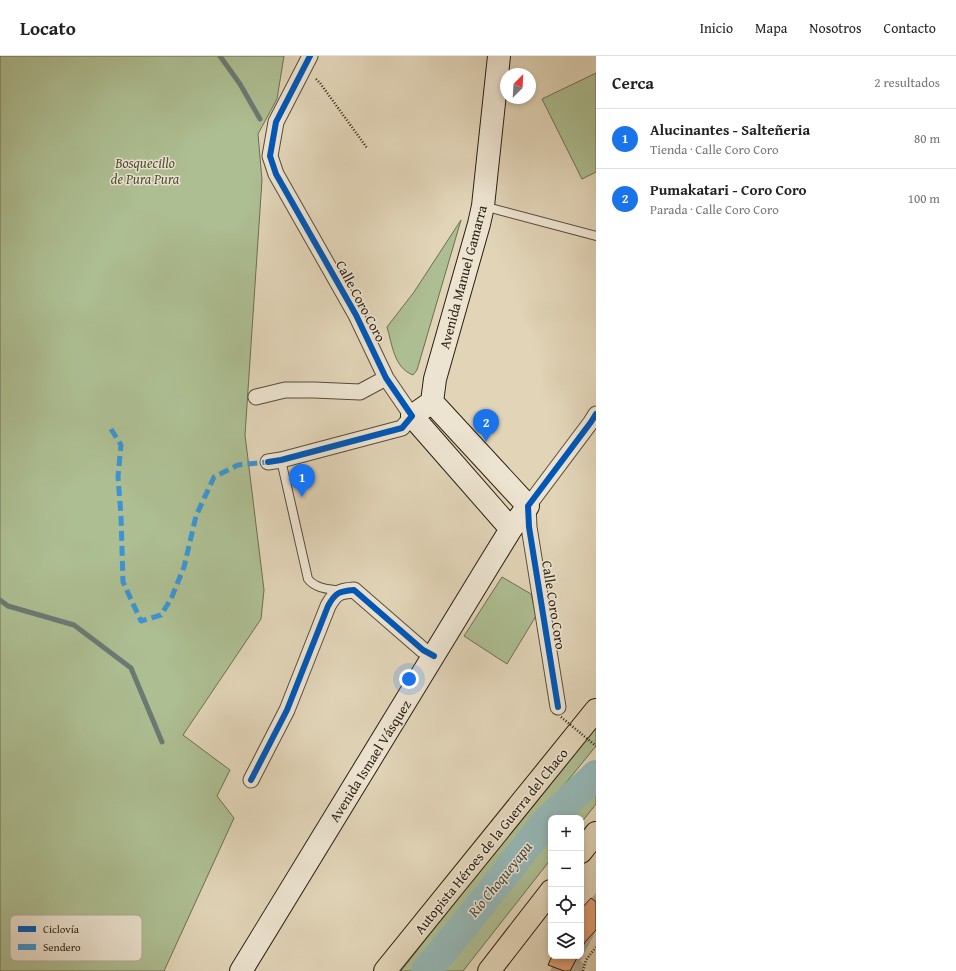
<!DOCTYPE html>
<html lang="es">
<head>
<meta charset="utf-8">
<style>
	:root { --surface:#fff; --page:#f2f2f2; --text:#222; --muted:#767676; --line:#e0e0e0; --accent:#1a73e8 }
	body { margin:0; font-family:"Gentium Book Plus",serif; background:var(--page); color:var(--text) }
	.controls { position:absolute; right:12px; bottom:12px; display:grid; overflow:hidden; border-radius:8px; box-shadow:0 2px 6px #0003 }
	.controls button { width:36px; height:36px; display:grid; place-items:center; padding:0; border:0; border-bottom:1px solid var(--line); background:var(--surface); color:var(--text); font:20px sans-serif }
	.compass { position:absolute; left:500px; top:12px; width:36px; height:36px; border-radius:50%; background:var(--surface); box-shadow:0 2px 6px #0003; rotate:24deg }
	.you { position:absolute; left:409px; top:623px; width:14px; height:14px; margin:-10px; border:3px solid #fff; border-radius:50%; background:#1a73e8; box-shadow:0 0 0 6px #1a73e833 }
	.badge { display:grid; place-items:center; width:26px; height:26px; border-radius:50%; background:var(--accent); color:#fff; font-size:13px; font-weight:700 }
	.pin { position:absolute; translate:-50% -33px; filter:drop-shadow(0 1px 2px #0008) }
	.pin::after { content:''; position:absolute; top:21px; width:14px; height:12px; background:inherit; clip-path:polygon(0 0,100% 0,50% 100%) }
	.list { margin:0; padding:0; list-style:none }
	h2 { display:flex; justify-content:space-between; align-items:center; height:52px; margin:0; padding:0 16px; font-size:17px }
	h2 small { font-size:13px; font-weight:400; color:var(--muted) }
	.list li { display:grid; grid-template-columns:26px 1fr auto; gap:12px; align-items:center; box-sizing:border-box; height:60px; padding:0 16px; border-top:1px solid var(--line) }
	.list b { display:block; font-size:15px; white-space:nowrap }
	.list p { margin:0; font-size:13px; white-space:nowrap; color:var(--muted) }
	.list em { font-size:13px; font-style:normal; color:var(--muted) }
	.icon { flex:none; width:22px; height:22px; fill:none; stroke:currentColor; stroke-width:2; stroke-linecap:round; stroke-linejoin:round }
	.map { position:relative; flex:none; width:596px; height:915px; overflow:hidden }
	header { display:flex; align-items:center; gap:24px; box-sizing:border-box; height:56px; padding:0 20px; background:var(--surface); border-bottom:1px solid var(--line) }
	header strong { font-size:19px }
	nav { display:flex; gap:22px; margin-inline-start:auto; font-size:14px }
	main { display:flex }
	aside { flex:1; background:var(--surface) }
	.map>svg:first-child { display:block }
	.green { fill:#adbe92; stroke:#6c6e52 }
	.shadow { fill:#0003 }
	.lines { fill:none; stroke-linecap:round; stroke-linejoin:round }
	.stream { stroke:#6a7a74; stroke-width:5 }
	.river { stroke:#95b7b5; stroke-width:30 }
	.building { fill:#e09e73; stroke:#2a1e12 }
	.service-casing { stroke:#584c3b; stroke-width:10 }
	.minor-casing { stroke:#584c3b; stroke-width:17 }
	.secondary-casing { stroke:#2a1e12; stroke-width:24 }
	.motorway-casing { stroke:#2a1e12; stroke-width:24 }
	.path { stroke:#2a1e12; stroke-width:2.5; stroke-dasharray:1 2; stroke-linecap:butt }
	.service { stroke:#ece3d0; stroke-width:8 }
	.minor { stroke:#ece3d0; stroke-width:15 }
	.secondary { stroke:#ece3d0; stroke-width:22 }
	.motorway { stroke:#e1d4b7; stroke-width:22 }
	.path-bridge { stroke:#2a1e12; stroke-width:2.5; stroke-dasharray:1 2; stroke-linecap:butt }
	.quiet { stroke:#3c94d3; stroke-width:5; stroke-dasharray:10 5; stroke-linecap:butt }
	.cycleway-casing { stroke:#ece3d0; stroke-width:8 }
	.cycleway { stroke:#0057b8; stroke-width:6 }
	.labels { text-anchor:middle; dominant-baseline:central; stroke-width:3; stroke-linejoin:round; paint-order:stroke }
	.park-label { font-size:14px; font-style:italic; fill:#514e38; stroke:#ece3d0 }
	.street-label { font-size:14px; fill:#2a1e12; stroke:#ece3d0 }
	.water-label { font-size:15px; font-style:italic; fill:#4a4c43; stroke:#ece3d0 }
	.key { fill:#ece3d0; stroke:#b2a897; stroke-width:1 }
	.key-label { font-size:11px; fill:#2a1e12 }
</style>
</head>
<body>
<header>
<strong>Locato</strong>
<nav><a>Inicio</a><a>Mapa</a><a>Nosotros</a><a>Contacto</a></nav>
</header>
<main>
<div class="map">
<svg width="596" height="915" viewBox="0 0 596 915">
	<rect width="100%" height="100%" fill="#e1d4b7"/>
	<filter id="stains"><feTurbulence type="fractalNoise" baseFrequency=".005" numOctaves="4"/><feColorMatrix values="0 0 0 0 .2 0 0 0 0 .09 0 0 0 0 .02 0 0 0 .5 -.17"/></filter>
	<radialGradient id="worn" r=".72"><stop offset=".6" stop-color="#630" stop-opacity="0"/><stop offset="1" stop-color="#630" stop-opacity=".3"/></radialGradient>
	<!-- green -->
	<path class="green" d="M 0,0 L 284,0 L 277,43 L 258,78 L 262,124 L 245,379 L 264,534 L 261,563 L 183,679 L 230,714 L 217,740 L 234,762 L 164,915 L 0,915 Z
		M 596,17 L 596,116 L 582,123 L 542,43 Z
		M 461,164 L 417,314 L 413,319 C 394,312 392,288 387,271 L 414,236 Z
		M 502,521 L 531,538 L 536,560 L 507,608 L 464,580 Z
		M 596,668 L 596,690 L 476,837 L 416,915 L 401,915 L 561,710 Z
		M 596,719 L 596,748 L 581,767 L 581,762 L 561,762 Z
		M 551,775 L 551,803 L 463,915 L 439,915 Z"/>
	<!-- shadow -->
	<path class="shadow" d="M 596,837 L 596,875 L 580,905 L 585,908 L 582,915 L 550,915 L 553,909 L 553,900 L 581,900 L 581,855 Z"/>
	<g class="lines">
		<!-- stream -->
		<path class="stream" d="M 220,0 L 240,28 L 260,63
			M 0,544 L 8,550 L 74,569 L 131,612 L 162,686"/>
		<!-- river -->
		<path class="river" d="M 426,915 L 463,871 L 545,767 L 596,719"/>
	</g>
	<!-- building -->
	<path class="building" d="M 591,842 L 596,846 L 596,874 L 585,886 L 581,894 L 581,853 Z
		M 552,900 L 578,900 L 570,915 L 564,915 L 548,909 Z"/>
	<g class="lines">
		<!-- service casing -->
		<g class="service-casing">
			<path id="service" d="M 483,150 L 596,180
				M 281,404 L 308,523 C 316,533 329,533 342,535"/>
		</g>
		<!-- minor casing -->
		<g class="minor-casing">
			<path id="minor" d="M 256,341 L 285,334 L 314,334 L 360,336 L 386,322
				M 268,406 L 281,404 L 402,372 L 412,360 L 386,322 L 356,259 L 276,118 L 270,100 L 276,66 L 310,0
				M 558,651 L 529,471 L 528,450 L 591,366 L 596,358
				M 251,724 L 287,654 L 328,550 C 335,537 339,535 354,534 L 423,594 L 434,600"/>
		</g>
		<!-- secondary casing -->
		<g class="secondary-casing">
			<path id="secondary" d="M 432,346 L 435,323 L 479,168 L 483,150 L 499,0
				M 432,346 L 412,360 L 511,473
				M 241,915 L 490,507 L 511,473 L 528,450 L 432,346"/>
		</g>
		<!-- motorway casing -->
		<g class="motorway-casing">
			<path id="motorway" d="M 581,796 L 596,777
				M 385,915 L 596,654
				M 489,915 L 551,835"/>
		</g>
		<!-- path -->
		<path class="path" d="M 316,23 L 320,27 L 367,92
			M 583,915 L 586,904 L 596,891"/>
		<!-- service -->
		<use href="#service" class="service"/>
		<!-- minor -->
		<use href="#minor" class="minor"/>
		<!-- secondary -->
		<use href="#secondary" class="secondary"/>
		<!-- motorway -->
		<use href="#motorway" class="motorway"/>
		<!-- path-bridge -->
		<path class="path-bridge" d="M 561,661 L 596,690"/>
		<!-- quiet -->
		<path class="quiet" d="M 111,373 L 121,389 L 118,421 L 121,460 L 123,526 L 141,565 L 161,559 L 171,543 L 184,511 L 196,460 L 214,421 L 238,409 L 268,406"/>
		<!-- cycleway casing -->
		<g class="cycleway-casing">
			<path id="cycleway" d="M 268,406 L 281,404 L 402,372 L 412,360 L 386,322 L 356,259 L 276,118 L 270,100 L 276,66 L 310,0
				M 558,651 L 529,471 L 528,450 L 591,366 L 596,358
				M 251,724 L 287,654 L 328,550 C 335,537 339,535 354,534 L 423,594 L 434,600"/>
		</g>
		<!-- cycleway -->
		<use href="#cycleway" class="cycleway"/>
	</g>
	<g class="labels">
		<!-- park labels -->
		<g class="park-label">
			<text x="145" y="107">Bosquecillo<tspan x="145" dy="16">de Pura Pura</tspan></text>
		</g>
		<!-- street labels -->
		<g class="street-label">
			<text transform="translate(463 221) rotate(-75)">Avenida Manuel Gamarra</text>
			<text transform="translate(361 245) rotate(62)">Calle Coro Coro</text>
			<text transform="translate(554 549) rotate(81)">Calle Coro Coro</text>
			<text transform="translate(370 705) rotate(-58)">Avenida Ismael Vásquez</text>
			<text transform="translate(491 785) rotate(-51)">Autopista Héroes de la Guerra del Chaco</text>
		</g>
		<!-- water labels -->
		<g class="water-label">
			<text transform="translate(500 823) rotate(-51)">Río Choqueyapu</text>
		</g>
	</g>
	<!-- legend -->
	<rect x="10" y="859" width="132" height="46" rx="6" class="key"/>
	<rect x="18" y="870" width="18" height="6" fill="#0057b8"/>
	<rect x="18" y="888" width="18" height="6" fill="#3c94d3"/>
	<g class="key-label">
		<text x="43" y="877">Ciclovía</text>
		<text x="43" y="895">Sendero</text>
	</g>
	<rect width="100%" height="100%" filter="url(#stains)"/>
	<rect width="100%" height="100%" fill="url(#worn)"/>
</svg>
<div class="controls">
<button>+</button>
<button>−</button>
<button><svg class="icon" aria-label="locate" viewBox="0 0 24 24"><circle cx="12" cy="12" r="6"/><path d="M12 2v4M12 18v4M2 12h4M18 12h4"/></svg></button>
<button><svg class="icon" aria-label="layers" viewBox="0 0 24 24"><path d="M12 4l9 5-9 5-9-5zM3 14l9 5 9-5"/></svg></button>
</div>
<svg class="compass" viewBox="-18 -18 36 36"><path d="M0-13l5 13h-10z" fill="#e53935"/><path d="M0 13l5-13h-10z" fill="#767676"/></svg>
<div class="you"></div>
<div class="pin badge" style="left:302px;top:441px">1</div>
<div class="pin badge" style="left:486px;top:386px">2</div>
</div>
<aside>
<h2>Cerca<small>2 resultados</small></h2>
<ul class="list">
<li><span class="badge">1</span><div><b>Alucinantes - Salteñeria</b><p>Tienda · Calle Coro Coro</p></div><em>80 m</em></li>
<li><span class="badge">2</span><div><b>Pumakatari - Coro Coro</b><p>Parada · Calle Coro Coro</p></div><em>100 m</em></li>
</ul>
</aside>
</main>
</body>
</html>
